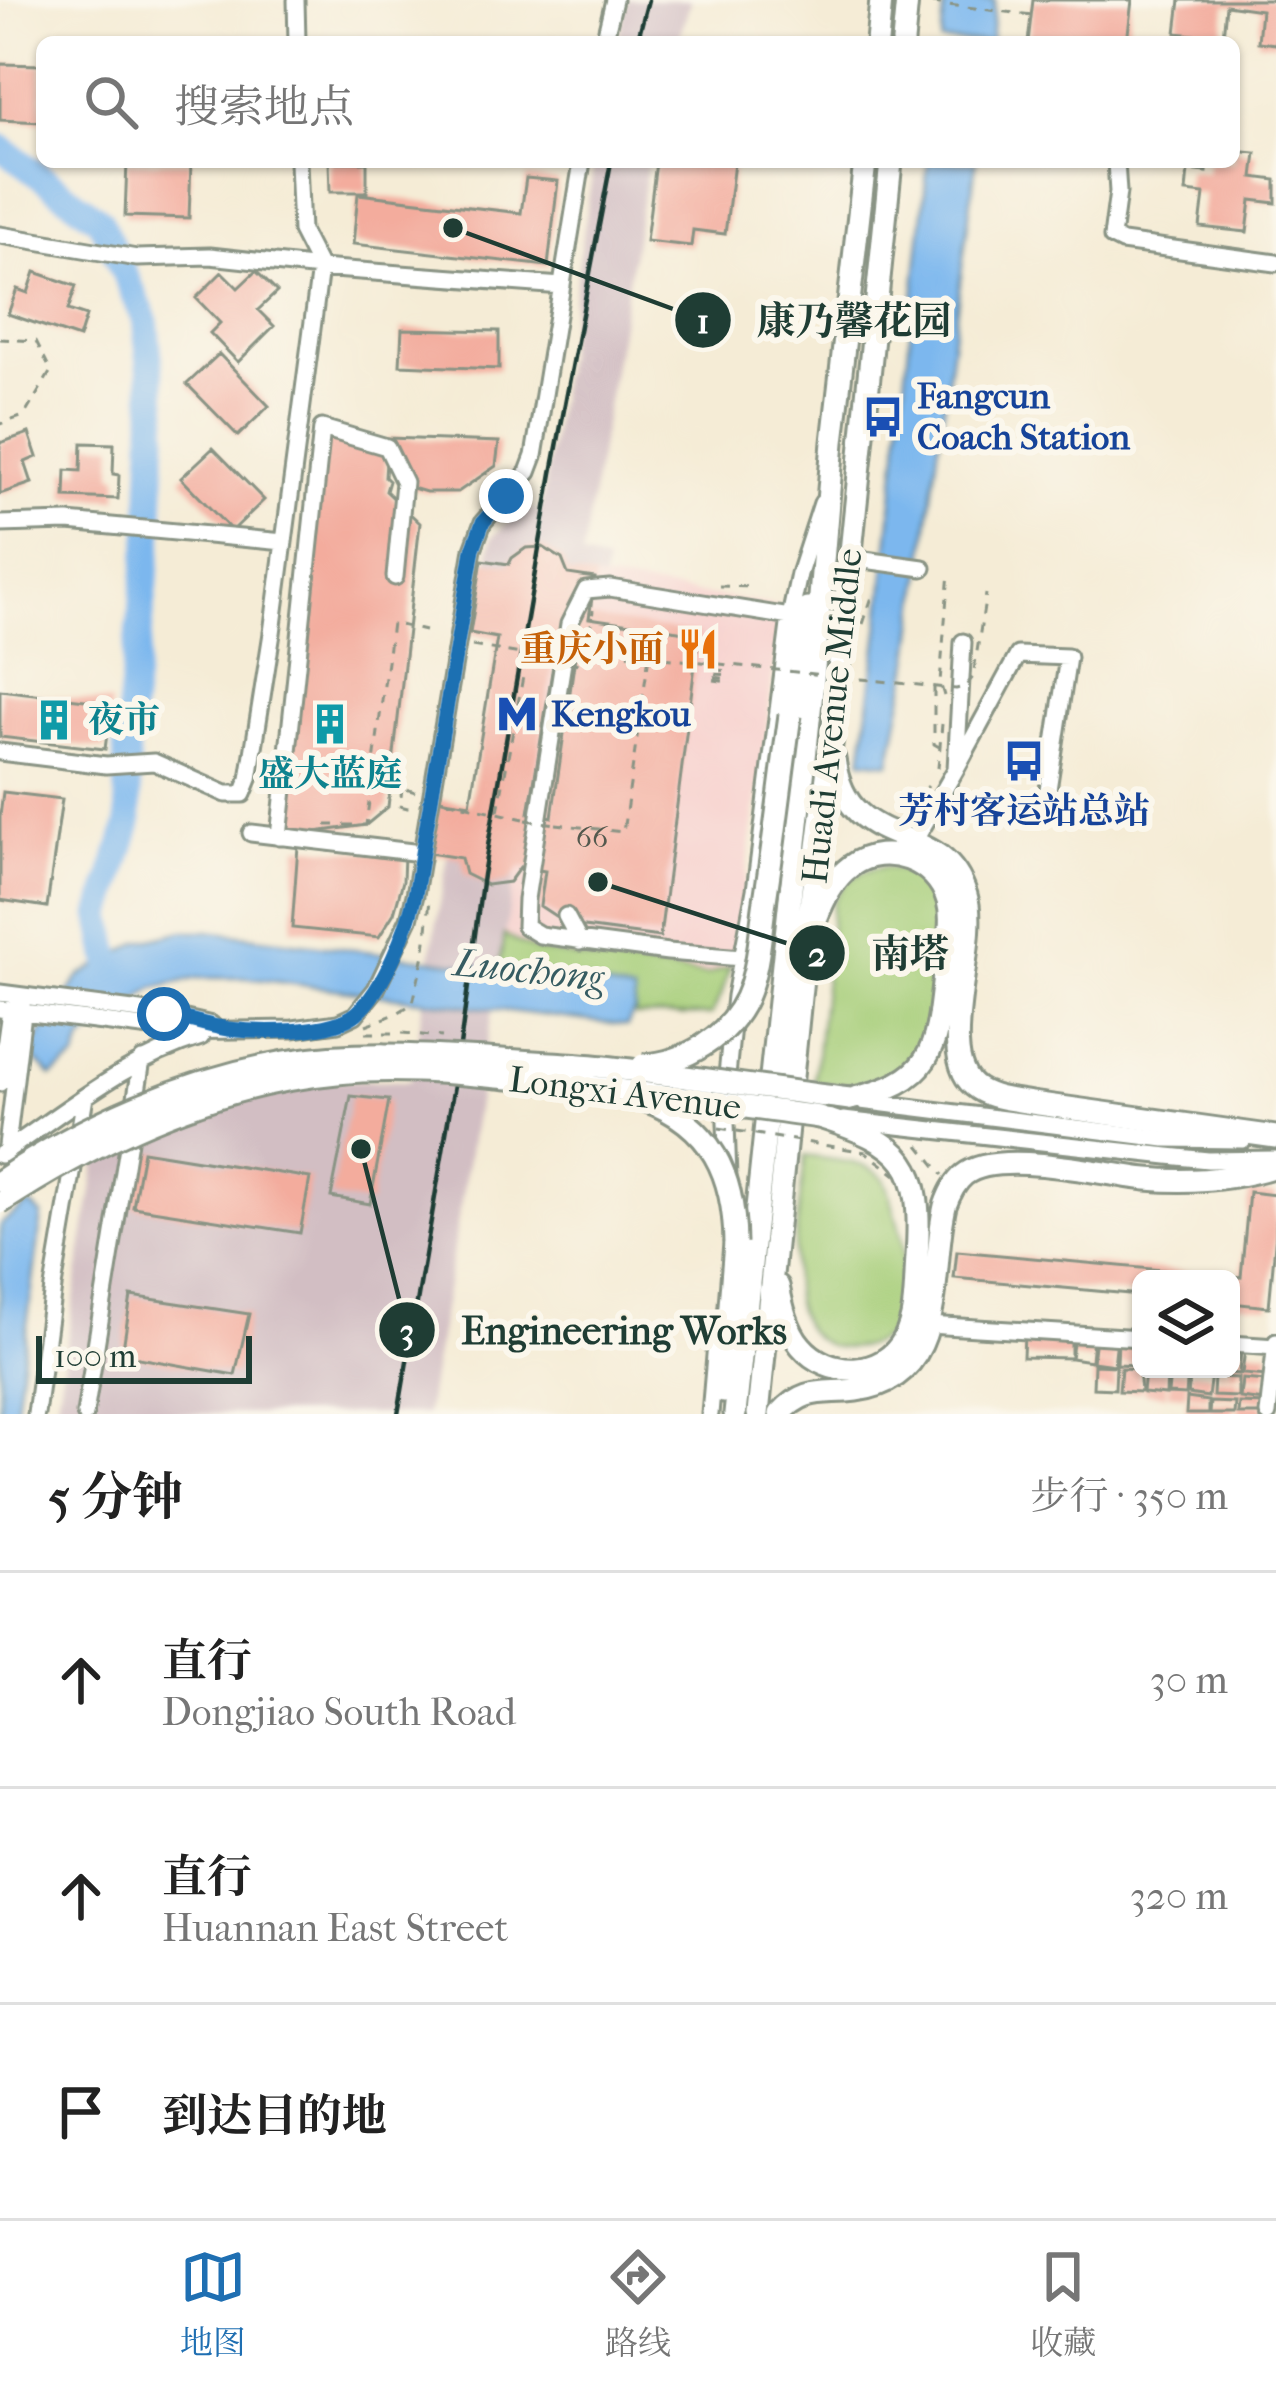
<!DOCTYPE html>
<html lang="zh">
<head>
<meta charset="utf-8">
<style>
	:root { --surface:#fff; --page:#f2f2f2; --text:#222; --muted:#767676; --line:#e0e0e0; --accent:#1f6fb2 }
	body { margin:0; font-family:"IM FELL French Canon","Noto Serif SC",serif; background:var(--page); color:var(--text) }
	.controls { position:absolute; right:36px; bottom:36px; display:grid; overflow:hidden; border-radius:18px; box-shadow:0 3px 9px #0004 }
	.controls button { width:108px; height:108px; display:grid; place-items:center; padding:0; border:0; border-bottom:3px solid var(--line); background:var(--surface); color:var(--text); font:60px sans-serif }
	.scale { position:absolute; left:36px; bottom:30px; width:216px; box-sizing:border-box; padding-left:12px; border:6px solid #1f3d34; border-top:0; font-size:33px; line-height:42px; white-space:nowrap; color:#1f3d34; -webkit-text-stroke:9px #fbf7ec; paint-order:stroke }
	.stop { position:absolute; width:36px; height:36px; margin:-27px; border:9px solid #1f6fb2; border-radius:50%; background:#fff }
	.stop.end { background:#1f6fb2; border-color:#fff; box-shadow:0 3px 12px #0008 }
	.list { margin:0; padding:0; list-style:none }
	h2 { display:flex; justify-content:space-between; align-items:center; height:156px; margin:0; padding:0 48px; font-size:51px }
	h2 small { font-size:39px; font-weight:400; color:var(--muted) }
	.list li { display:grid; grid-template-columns:78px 1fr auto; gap:36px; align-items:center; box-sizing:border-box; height:216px; padding:0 48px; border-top:3px solid var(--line) }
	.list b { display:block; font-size:45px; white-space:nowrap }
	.list p { margin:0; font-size:39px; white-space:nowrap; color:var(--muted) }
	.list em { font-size:39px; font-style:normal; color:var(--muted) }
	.icon { flex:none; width:66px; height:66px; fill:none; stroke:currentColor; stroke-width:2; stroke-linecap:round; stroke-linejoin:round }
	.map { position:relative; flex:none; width:1276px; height:1414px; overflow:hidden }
	.search { position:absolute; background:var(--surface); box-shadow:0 3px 9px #0004; left:36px; right:36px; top:36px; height:132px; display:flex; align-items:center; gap:30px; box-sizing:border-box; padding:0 42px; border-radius:18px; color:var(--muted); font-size:45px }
	.sheet { height:804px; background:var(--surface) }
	nav { display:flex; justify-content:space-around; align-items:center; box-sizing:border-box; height:168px; border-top:3px solid var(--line); background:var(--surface); font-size:33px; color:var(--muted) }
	nav a { display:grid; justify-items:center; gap:6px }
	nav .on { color:var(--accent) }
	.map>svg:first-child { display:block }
	.built { fill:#f7d0cd }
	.industrial { fill:#d2bec3 }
	.green { fill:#a6cd78; stroke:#628556; stroke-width:3 }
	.water { fill:#7cb7ee; stroke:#4e7a91; stroke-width:3 }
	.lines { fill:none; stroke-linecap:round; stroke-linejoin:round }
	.river { stroke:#7cb7ee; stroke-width:27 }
	.building { fill:#f3ac9d; fill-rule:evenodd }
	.minor-casing { stroke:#8a9485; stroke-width:21 }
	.major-casing { stroke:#8a9485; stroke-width:27 }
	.path { stroke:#8a9485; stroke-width:3; stroke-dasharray:9 9; stroke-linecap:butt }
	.minor { stroke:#fff; stroke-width:15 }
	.major { stroke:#fff; stroke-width:21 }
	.rail { stroke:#1f3d34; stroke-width:4.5 }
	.major-bridge-casing { stroke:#8a9485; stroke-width:27; stroke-linecap:butt }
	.path-bridge { stroke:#8a9485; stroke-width:3; stroke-dasharray:9 9; stroke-linecap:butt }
	.major-bridge { stroke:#fff; stroke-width:21 }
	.route { stroke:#1f6fb2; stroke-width:15 }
	.labels { text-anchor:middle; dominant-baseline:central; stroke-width:12; stroke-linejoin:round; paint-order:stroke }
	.number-label { font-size:30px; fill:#54594e }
	.transit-label { font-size:36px; font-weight:bold; fill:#164399; stroke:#fbf7ec; text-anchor:start }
	.food-label { font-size:36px; font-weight:bold; fill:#c56008; stroke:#fbf7ec; text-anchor:end }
	.street-label { font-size:36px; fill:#1f3d34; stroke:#fbf7ec }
	.culture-label { font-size:36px; font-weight:bold; fill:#0d838f; stroke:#fbf7ec; text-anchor:start }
	.water-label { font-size:39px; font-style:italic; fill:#365c62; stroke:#fbf7ec }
	.leader { fill:none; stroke:#1f3d34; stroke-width:4.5 }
	.callout-dot { fill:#1f3d34; stroke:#fbf7ec; stroke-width:4.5 }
	.mark-label { font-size:36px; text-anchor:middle; font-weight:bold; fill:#fff }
	.callout-label { font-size:39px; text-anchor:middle; font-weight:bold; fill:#1f3d34; stroke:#fbf7ec; stroke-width:12; stroke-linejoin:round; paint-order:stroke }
</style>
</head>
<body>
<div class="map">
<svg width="1276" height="1414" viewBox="0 0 1276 1414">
	<rect width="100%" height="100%" fill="#fbf7ec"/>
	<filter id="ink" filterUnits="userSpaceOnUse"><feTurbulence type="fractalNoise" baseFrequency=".00833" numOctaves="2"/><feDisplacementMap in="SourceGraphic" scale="24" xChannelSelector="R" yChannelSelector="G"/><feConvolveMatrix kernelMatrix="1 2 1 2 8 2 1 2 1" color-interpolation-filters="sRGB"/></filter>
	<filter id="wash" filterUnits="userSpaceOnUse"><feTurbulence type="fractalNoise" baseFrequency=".004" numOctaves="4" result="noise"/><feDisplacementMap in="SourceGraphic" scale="48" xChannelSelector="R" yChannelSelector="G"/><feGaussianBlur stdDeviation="2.7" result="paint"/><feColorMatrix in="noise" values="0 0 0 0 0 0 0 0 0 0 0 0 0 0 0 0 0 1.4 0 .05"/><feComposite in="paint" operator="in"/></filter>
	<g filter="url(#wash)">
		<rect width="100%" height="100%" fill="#f5ecd6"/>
		<!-- built -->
		<path class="built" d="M 568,574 L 780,606 L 767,727 L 741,911 L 730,966 L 707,975 L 535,951 L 504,935 Z"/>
		<!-- industrial -->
		<path class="industrial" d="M 628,0 L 691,0 L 678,42 L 617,42 Z
			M 594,162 L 648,162 L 582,557 L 606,563 L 603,580 L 488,561 L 492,537 L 523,509 L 541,510 Z
			M 449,849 L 517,861 L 426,1414 L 55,1414 L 98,1153 L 198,1108 L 329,1080 L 410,1081 Z"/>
		<!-- green -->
		<path class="green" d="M 884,867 C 905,870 929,877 938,898 C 947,917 938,943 936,963 C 933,984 933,1007 927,1028 C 913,1081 860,1089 814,1083 L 833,902 C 846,879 858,871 884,867 Z
			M 504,935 L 535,951 L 598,961 L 707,975 L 730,966 L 721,996 L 711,1015 L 636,1016 L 633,994 L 575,978 L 499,967 Z
			M 805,1156 C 826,1159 871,1161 884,1179 C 888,1185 901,1233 902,1241 C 904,1259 901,1320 890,1332 C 872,1351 833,1354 813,1336 C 804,1329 798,1314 796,1304 C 788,1270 802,1194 805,1156 Z"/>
		<!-- water -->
		<path class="water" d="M 945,0 L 995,0 L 991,42 L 941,42 Z
			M 928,162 L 976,162 L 910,663 L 890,763 L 862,760 L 880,623 Z
			M 184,931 L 208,931 L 575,978 L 634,994 L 635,1009 L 627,1026 L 247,978 L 198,978 L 153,988 L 82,1041 L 76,1059 L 52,1076 L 34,1059 L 37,1039 L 80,976 L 139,942 Z
			M 29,1204 L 42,1215 L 15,1414 L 0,1414 L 0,1230 L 2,1223 Z"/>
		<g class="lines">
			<!-- river -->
			<path class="river" d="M 0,147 L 100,220 L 145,319 L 155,411 L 150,542 L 126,742 L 129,823 L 101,915 L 114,982"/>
		</g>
		<g id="blocks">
			<!-- building -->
			<path class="building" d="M 1033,0 L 1132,0 L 1127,42 L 1028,42 Z
				M 1180,0 L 1276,0 L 1276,44 L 1258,42 L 1261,10 L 1226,5 L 1223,38 L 1176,33 Z
				M 0,64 L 42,65 L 42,122 L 0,120 Z
				M 1234,151 L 1256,153 L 1253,177 L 1276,180 L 1276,203 L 1251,200 L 1247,232 L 1200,227 L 1204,194 L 1186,192 L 1188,170 L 1207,172 L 1208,162 L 1234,162 Z
				M 127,162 L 191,162 L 189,218 L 125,216 Z
				M 329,162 L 367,162 L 367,192 L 330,192 Z
				M 656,162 L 734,163 L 725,234 L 693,230 L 691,246 L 646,241 Z
				M 526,178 L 558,181 L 548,266 L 353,244 L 358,194 L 521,213 Z
				M 256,271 L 277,292 L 258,310 L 274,326 L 238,362 L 210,333 L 220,323 L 196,298 L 222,272 L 238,288 Z
				M 35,272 L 76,286 L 68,310 L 86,316 L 79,338 L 8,314 L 17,289 L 28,293 Z
				M 402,329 L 499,331 L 499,369 L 400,365 Z
				M 219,354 L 269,406 L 238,436 L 187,384 Z
				M 322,428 L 387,447 L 385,477 L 389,481 L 386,491 L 420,523 L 388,807 L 366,825 L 279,837 Z
				M 29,433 L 37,457 L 25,462 L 32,483 L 0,494 L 0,443 Z
				M 388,438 L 499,442 L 496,466 L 458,492 L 426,492 L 409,487 Z
				M 82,443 L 114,444 L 113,474 L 119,475 L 118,499 L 65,497 L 66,470 L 81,471 Z
				M 213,448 L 264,500 L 232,531 L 181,478 Z
				M 543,547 L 562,559 L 568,574 L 595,578 L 589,618 L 699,634 L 660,937 L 569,925 L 540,906 L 545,871 L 520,867 L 509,882 L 487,885 L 465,874 L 461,858 L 429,853 L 438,799 L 470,804 L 497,638 L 470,633 L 482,560 L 509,564 L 512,558 L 526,548 ZM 556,647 L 576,650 L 552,817 L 529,813 Z
				M 0,690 L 111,703 L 105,749 L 0,737 Z
				M 3,792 L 62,799 L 47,907 L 0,900 L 0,816 Z
				M 298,846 L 404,855 L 403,881 L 394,913 L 379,937 L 292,928 Z
				M 351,1096 L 389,1100 L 370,1204 L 331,1197 Z
				M 143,1151 L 310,1178 L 300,1233 L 133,1207 Z
				M 1249,1192 L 1276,1195 L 1276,1233 L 1269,1307 L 1231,1303 L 1231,1276 L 1241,1277 Z
				M 957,1251 L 1228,1276 L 1228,1279 L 1141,1279 L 1141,1295 L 954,1278 Z
				M 131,1296 L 249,1314 L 235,1375 L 122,1355 Z
				M 1024,1334 L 1071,1335 L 1071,1358 L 1023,1357 Z
				M 1074,1336 L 1093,1338 L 1091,1361 L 1071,1358 Z
				M 1096,1337 L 1117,1339 L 1114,1365 L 1093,1362 Z
				M 1118,1341 L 1140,1341 L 1139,1365 L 1117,1364 Z
				M 1231,1348 L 1241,1349 L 1239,1374 L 1218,1372 L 1218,1369 L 1231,1369 Z
				M 1245,1349 L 1269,1351 L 1267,1376 L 1242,1374 Z
				M 1094,1365 L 1116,1366 L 1115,1389 L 1093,1388 Z
				M 1121,1368 L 1139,1369 L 1141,1392 L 1119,1391 Z
				M 1145,1370 L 1167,1371 L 1166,1395 L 1143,1393 Z
				M 1170,1371 L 1188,1372 L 1186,1395 L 1168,1394 Z
				M 1191,1371 L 1211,1374 L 1208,1397 L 1188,1394 Z
				M 1214,1377 L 1238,1378 L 1238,1397 L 1213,1396 Z
				M 1242,1379 L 1267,1381 L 1265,1401 L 1240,1398 Z
				M 1187,1398 L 1208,1401 L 1208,1414 L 1186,1414 Z
				M 1210,1402 L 1235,1403 L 1234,1414 L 1209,1414 Z
				M 1239,1403 L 1264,1404 L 1264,1414 L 1238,1414 Z"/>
		</g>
	</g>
	<g filter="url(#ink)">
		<use href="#blocks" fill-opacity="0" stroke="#8a9485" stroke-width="3"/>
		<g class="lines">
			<!-- minor casing -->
			<g class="minor-casing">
				<path id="minor" d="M 296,0 L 297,42
					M 604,42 L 614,0
					M 1116,162 L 1118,192 L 1112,237 L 1122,242 L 1276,263
					M 0,235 L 137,258 L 210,256 L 320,268 L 562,286
					M 0,524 L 68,522 L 284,542
					M 850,558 L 923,568
					M 0,752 L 106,765 L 154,762 L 226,794 L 243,794 L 249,779 L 272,633 L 320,268 L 301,231 L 298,162
					M 956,769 L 1018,655 L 1068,657 L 1046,803
					M 251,833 L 421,853
					M 279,837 L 322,428 L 387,447 L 404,482 L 395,577
					M 915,850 L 914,842 L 956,769 L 963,642
					M 566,916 L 580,942
					M 742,958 L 668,952 L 540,935 L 525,926 L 526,899 L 569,624 L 586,590 L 610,588 L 790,617
					M 0,993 L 164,1014 L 212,1025
					M 0,1009 L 174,1031 L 293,1029 L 338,1023 L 355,1015 L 376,989 L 409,919 L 415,895 L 473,549 L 483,522 L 528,472 L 534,456 L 582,162
					M 0,1083 L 10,1011 L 15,1004
					M 861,1101 L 1165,1139 L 1243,1140
					M 843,1120 L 1168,1156 L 1208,1160 L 1276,1159
					M 6,1154 L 23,1013 L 22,1005
					M 0,1155 C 65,1112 125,1060 201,1037
					M 728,1178 L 725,1095 L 735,996 L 755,890 L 790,617 L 799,574 L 822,503
					M 928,1325 L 1141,1338
					M 1231,1344 L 1276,1347
					M 36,1414 L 53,1287 L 85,1097
					M 85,1414 L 142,1060
					M 710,1414 L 717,1333
					M 1268,1414 L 1276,1342"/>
			</g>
			<!-- major casing -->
			<g class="major-casing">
				<path id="major" d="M 877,42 L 881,0
					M 903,42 L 907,0
					M 790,715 L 807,609
					M 834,759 C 847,858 942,816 966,895 C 981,945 931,1060 978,1089 C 994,1099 1014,1100 1032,1103 L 1276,1137
					M 816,919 C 824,899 833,879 851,866 C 886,841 937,861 948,901 C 954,921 947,946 945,966 C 936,1046 939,1080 850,1099
					M 778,1286 C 782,1306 787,1330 801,1346 C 828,1378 883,1378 904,1339 C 917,1316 915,1282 917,1256 C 923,1163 907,1145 819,1117
					M 723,1392 L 735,1243
					M 735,1414 L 812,692 L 833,442 L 865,162
					M 758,1414 L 805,948 L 832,737 L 891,162
					M 780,1414 C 805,1386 823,1394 856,1390 C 950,1378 929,1274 945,1206 C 949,1195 954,1183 964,1175 C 996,1148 1105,1175 1147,1179 C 1190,1183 1235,1179 1276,1166"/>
			</g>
			<!-- path -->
			<path class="path" d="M 932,3 L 1032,15
				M 0,339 L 36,341 L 51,371 L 24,416 L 0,424
				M 719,586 L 752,587
				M 863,624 L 873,594
				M 472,646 L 546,658
				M 588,650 L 593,610
				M 715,670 L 730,671
				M 715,674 L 731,675
				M 714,677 L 730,679
				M 714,680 L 729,682
				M 934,688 L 934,744 L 941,748
				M 944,696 L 940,682 L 949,572
				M 938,768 L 942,724
				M 402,788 L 400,806 L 415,810
				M 446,801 L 524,819
				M 498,811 L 527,655
				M 904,816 L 928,786
				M 556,824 L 623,832 L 649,656
				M 326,825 L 366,825 L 392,623 L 425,631
				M 366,1025 L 396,1014 L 413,1003 L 425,950 L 430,899
				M 919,1145 L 943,1175"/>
			<!-- minor -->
			<use href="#minor" class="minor"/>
			<!-- major -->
			<use href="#major" class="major"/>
			<!-- rail -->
			<path class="rail" d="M 637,42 L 648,0
				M 398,1414 L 457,1068 L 483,875 L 552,473 L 611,162"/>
			<!-- major-bridge casing -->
			<g class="major-bridge-casing">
				<path id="major-bridge" d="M 643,1065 C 685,1063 728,1037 746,998 C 758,971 760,937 764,907 C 774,844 781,779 790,715
					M 645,1100 C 712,1125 734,1175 735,1243
					M 0,1181 C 85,1123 183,1080 285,1062 C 351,1051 420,1055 486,1059 C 525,1062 565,1063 605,1067 C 686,1076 768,1089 850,1099
					M 0,1203 C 101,1137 215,1084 337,1073 C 395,1067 453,1073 510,1078 C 614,1088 716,1103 819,1117"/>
			</g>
			<!-- path-bridge -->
			<path class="path-bridge" d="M 551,659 L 585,665 L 588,650 L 956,689 L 965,687 L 973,677 L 986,594
				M 372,779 L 446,801
				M 526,820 L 556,824
				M 366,1033 L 403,1033 L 442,1037
				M 719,1128 L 866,1152 L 896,1175"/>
			<!-- major-bridge -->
			<use href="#major-bridge" class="major-bridge"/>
		</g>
	</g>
	<g class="lines" filter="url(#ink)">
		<!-- route -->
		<path class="route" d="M 164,1014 C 185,1018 207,1026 228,1029 C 260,1033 332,1034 357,1013 C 384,989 407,930 415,895 L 473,549 L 483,522 L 506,496"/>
	</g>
	<!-- icons -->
	<defs>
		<g id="bus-bare" transform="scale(3.24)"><path d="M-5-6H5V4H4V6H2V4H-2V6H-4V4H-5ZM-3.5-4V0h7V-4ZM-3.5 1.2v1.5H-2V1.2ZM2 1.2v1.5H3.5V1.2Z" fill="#1a4fb4" stroke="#fbf7ec" stroke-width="2.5" paint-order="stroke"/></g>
		<g id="restaurant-bare" transform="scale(3.24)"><path d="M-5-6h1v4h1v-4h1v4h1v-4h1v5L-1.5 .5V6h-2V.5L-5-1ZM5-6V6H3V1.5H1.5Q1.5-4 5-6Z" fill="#e8710a" stroke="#fbf7ec" stroke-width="2.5" paint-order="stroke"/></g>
		<g id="metro-bare" transform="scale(3.24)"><path d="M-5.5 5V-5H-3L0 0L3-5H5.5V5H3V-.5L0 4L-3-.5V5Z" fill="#1a4fb4" stroke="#fbf7ec" stroke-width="2.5" paint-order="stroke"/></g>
		<g id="building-bare" transform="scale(3.24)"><path d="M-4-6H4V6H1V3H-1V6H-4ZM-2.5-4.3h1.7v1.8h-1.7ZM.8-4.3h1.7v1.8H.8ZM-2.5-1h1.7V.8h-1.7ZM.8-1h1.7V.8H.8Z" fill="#0f9aa8" stroke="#fbf7ec" stroke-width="2.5" paint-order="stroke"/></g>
	</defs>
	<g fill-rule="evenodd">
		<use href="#bus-bare" x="883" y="417"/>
		<use href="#restaurant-bare" x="698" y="649"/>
		<use href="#metro-bare" x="517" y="714"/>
		<use href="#building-bare" x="54" y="720"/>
		<use href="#building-bare" x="330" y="724"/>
		<use href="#bus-bare" x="1024" y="761"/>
	</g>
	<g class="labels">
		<!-- number labels -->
		<g class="number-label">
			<text x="592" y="837">66</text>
		</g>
		<!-- transit labels -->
		<g class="transit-label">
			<text x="917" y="396">Fangcun<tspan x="917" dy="41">Coach Station</tspan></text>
			<text x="551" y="714">Kengkou</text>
			<text x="1024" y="811" text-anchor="middle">芳村客运站总站</text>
		</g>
		<!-- food labels -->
		<g class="food-label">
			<text x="664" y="649">重庆小面</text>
		</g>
		<!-- street labels -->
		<g class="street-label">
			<text transform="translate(832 716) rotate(-84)">Huadi Avenue Middle</text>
			<text transform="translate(625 1093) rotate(7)">Longxi Avenue</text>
		</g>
		<!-- culture labels -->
		<g class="culture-label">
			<text x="88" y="720">夜市</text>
			<text x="330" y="774" text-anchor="middle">盛大蓝庭</text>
		</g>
		<!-- water labels -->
		<g class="water-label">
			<text transform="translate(529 970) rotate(6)">Luochong</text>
		</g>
	</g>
	<!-- callouts -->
	<path class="leader" d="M453 228L703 320M598 882L817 953M361 1149L407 1330"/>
	<g class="callout-dot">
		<circle cx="453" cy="228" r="12"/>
		<circle cx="598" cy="882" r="12"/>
		<circle cx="361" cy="1149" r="12"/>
		<circle cx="703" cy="320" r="30"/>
		<circle cx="817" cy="953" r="30"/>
		<circle cx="407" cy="1330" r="30"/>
	</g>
	<g class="mark-label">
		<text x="703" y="333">1</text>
		<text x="817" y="966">2</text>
		<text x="407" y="1343">3</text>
	</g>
	<g class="callout-label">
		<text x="854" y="334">康乃馨花园</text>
		<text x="910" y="967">南塔</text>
		<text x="624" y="1344">Engineering Works</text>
	</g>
</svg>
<div class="controls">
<button><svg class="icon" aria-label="layers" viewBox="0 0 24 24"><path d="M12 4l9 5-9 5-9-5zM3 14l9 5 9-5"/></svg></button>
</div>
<div class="scale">100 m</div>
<div class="stop" style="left:164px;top:1014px"></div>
<div class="stop end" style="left:506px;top:496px"></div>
<div class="search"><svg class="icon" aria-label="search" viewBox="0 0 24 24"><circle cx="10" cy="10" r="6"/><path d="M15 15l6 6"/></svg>搜索地点</div>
</div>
<section class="sheet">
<h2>5 分钟<small>步行 · 350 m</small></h2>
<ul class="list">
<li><svg class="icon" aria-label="ahead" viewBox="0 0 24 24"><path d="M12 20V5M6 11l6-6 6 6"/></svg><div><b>直行</b><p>Dongjiao South Road</p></div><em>30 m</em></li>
<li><svg class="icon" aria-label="ahead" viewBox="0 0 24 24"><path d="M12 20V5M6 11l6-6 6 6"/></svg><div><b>直行</b><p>Huannan East Street</p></div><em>320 m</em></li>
<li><svg class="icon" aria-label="arrive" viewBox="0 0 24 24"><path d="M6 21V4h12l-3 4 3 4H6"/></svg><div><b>到达目的地</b></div></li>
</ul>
</section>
<nav>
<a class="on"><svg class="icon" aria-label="map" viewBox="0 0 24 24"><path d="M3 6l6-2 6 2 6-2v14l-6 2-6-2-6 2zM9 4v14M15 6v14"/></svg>地图</a>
<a><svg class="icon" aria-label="directions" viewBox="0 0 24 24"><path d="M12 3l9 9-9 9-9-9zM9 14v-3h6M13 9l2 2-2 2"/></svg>路线</a>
<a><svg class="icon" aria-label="saved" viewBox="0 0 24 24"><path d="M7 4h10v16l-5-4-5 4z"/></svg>收藏</a>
</nav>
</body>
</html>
